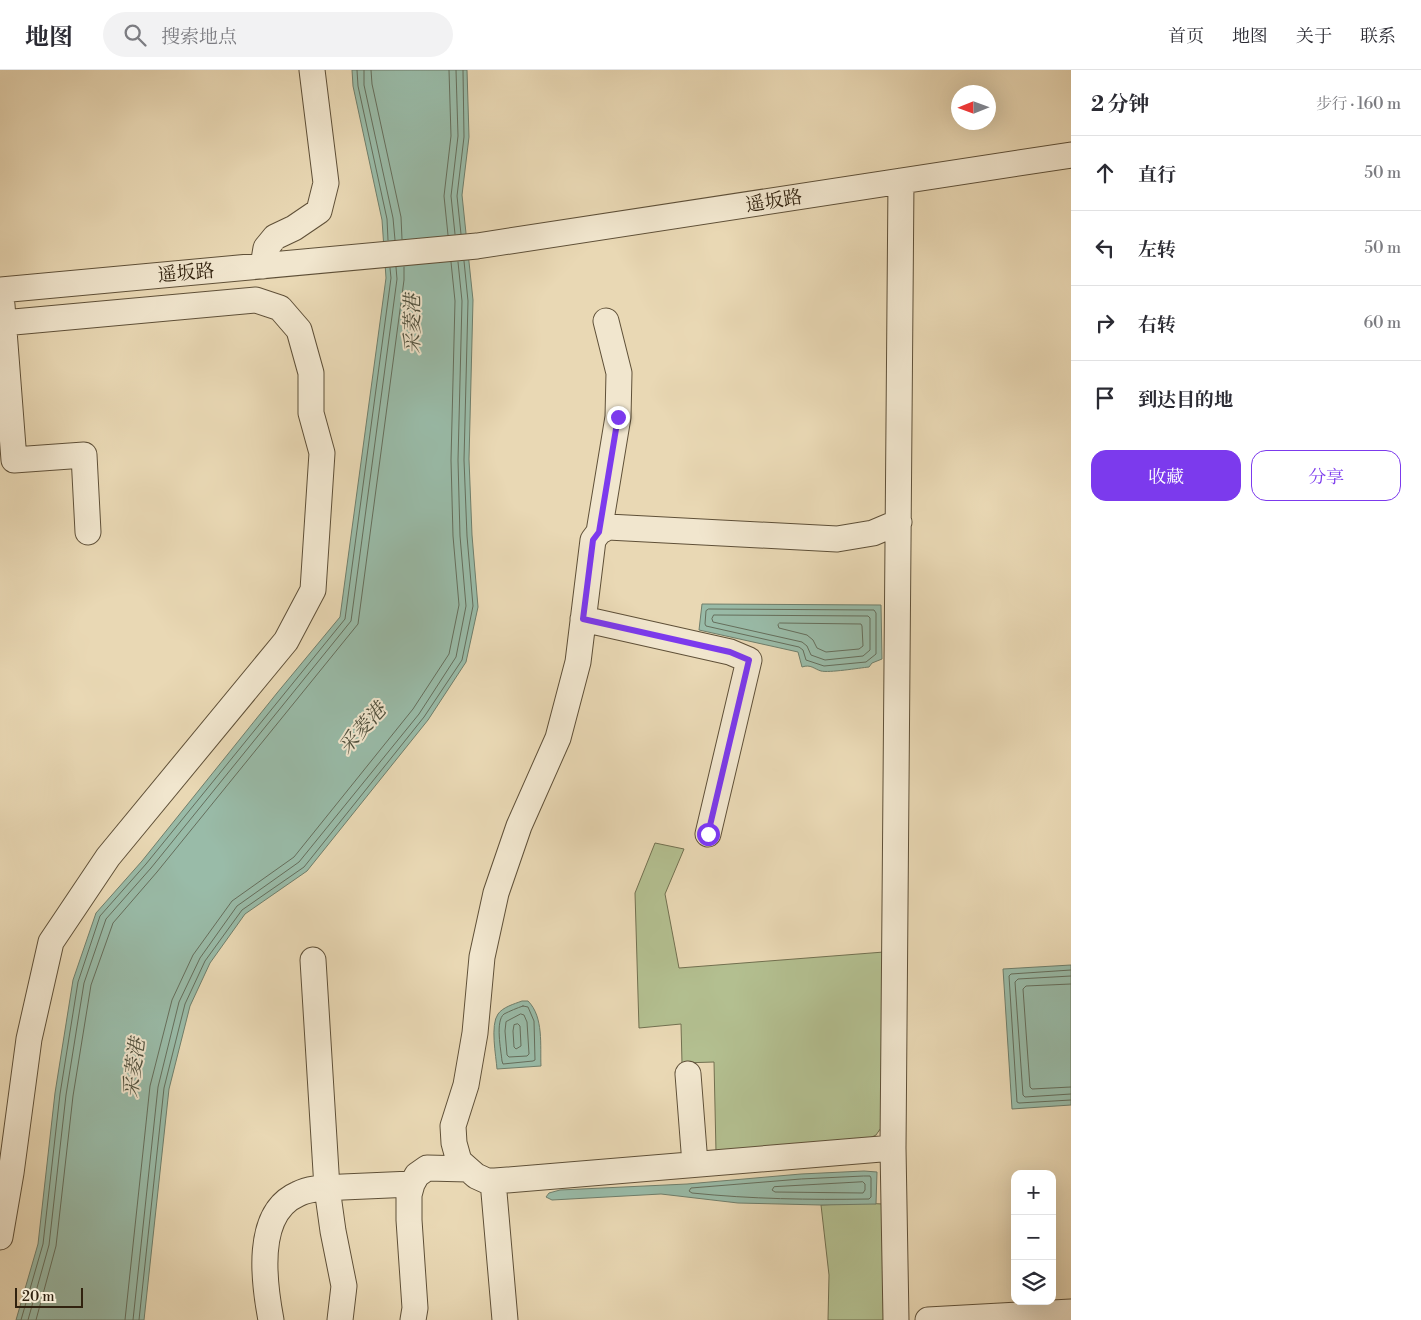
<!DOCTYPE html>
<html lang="zh">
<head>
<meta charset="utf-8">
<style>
	:root { --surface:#fff; --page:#f2f2f3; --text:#2b2b33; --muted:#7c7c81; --line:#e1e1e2; --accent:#7c3aed }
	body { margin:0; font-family:"Libre Bodoni","Noto Serif SC",serif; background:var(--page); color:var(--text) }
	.controls { position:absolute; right:15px; bottom:15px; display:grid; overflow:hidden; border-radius:10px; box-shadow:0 5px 20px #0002 }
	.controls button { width:45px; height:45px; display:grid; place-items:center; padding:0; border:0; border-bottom:1px solid var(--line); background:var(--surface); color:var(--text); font:25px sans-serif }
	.compass { position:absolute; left:951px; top:15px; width:45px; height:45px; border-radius:50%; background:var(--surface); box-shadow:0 5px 20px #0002; rotate:269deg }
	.scale { position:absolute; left:15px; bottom:12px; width:68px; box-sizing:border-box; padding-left:5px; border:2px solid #31220f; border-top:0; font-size:14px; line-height:18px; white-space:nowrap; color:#31220f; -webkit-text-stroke:4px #f1e6ce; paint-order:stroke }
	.stop { position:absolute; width:15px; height:15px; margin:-11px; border:4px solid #7c3aed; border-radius:50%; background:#fff }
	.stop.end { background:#7c3aed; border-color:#fff; box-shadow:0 1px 5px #0008 }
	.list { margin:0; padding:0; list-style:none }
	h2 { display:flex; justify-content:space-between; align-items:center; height:65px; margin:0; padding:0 20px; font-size:21px }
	h2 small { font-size:16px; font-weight:400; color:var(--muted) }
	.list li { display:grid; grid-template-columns:32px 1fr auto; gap:15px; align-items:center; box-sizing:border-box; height:75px; padding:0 20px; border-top:1px solid var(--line) }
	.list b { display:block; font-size:19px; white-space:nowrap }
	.list em { font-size:16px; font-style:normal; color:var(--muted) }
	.actions { display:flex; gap:10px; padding:15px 20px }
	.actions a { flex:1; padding:11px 0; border:1px solid var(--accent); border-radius:15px; text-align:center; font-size:18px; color:var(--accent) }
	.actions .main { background:var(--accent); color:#fff }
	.icon { flex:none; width:28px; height:28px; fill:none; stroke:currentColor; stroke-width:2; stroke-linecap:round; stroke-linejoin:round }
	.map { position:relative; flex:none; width:1071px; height:1250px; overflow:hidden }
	header { display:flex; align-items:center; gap:30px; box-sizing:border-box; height:70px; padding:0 25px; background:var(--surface); border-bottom:1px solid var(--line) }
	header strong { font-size:24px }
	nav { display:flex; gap:28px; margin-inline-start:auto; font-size:18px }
	.search { width:350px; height:45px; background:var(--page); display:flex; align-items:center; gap:12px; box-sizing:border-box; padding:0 18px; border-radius:28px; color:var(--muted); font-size:19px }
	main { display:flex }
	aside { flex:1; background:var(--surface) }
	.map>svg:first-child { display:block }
	.green { fill:#b3bf90; stroke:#727050 }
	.water { fill:#99bba8; stroke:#6f7e6b }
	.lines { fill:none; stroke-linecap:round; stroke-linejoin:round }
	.shore { stroke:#656e5c; stroke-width:1 }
	.minor-casing { stroke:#5f5038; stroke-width:27 }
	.minor { stroke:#f1e6ce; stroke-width:25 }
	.route { stroke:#7c3aed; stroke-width:6 }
	.labels { text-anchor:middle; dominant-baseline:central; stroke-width:4; stroke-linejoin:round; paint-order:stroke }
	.street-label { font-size:19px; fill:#31220f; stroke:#f1e6ce }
	.water-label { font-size:20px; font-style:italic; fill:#50503d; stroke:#f1e6ce }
</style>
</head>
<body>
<header>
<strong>地图</strong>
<div class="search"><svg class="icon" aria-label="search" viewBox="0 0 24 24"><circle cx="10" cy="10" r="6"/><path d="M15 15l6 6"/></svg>搜索地点</div>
<nav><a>首页</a><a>地图</a><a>关于</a><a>联系</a></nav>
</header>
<main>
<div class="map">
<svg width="1071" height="1250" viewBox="0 0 1071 1250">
	<rect width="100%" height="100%" fill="#e9d8b4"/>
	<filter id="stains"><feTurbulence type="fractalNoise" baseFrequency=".004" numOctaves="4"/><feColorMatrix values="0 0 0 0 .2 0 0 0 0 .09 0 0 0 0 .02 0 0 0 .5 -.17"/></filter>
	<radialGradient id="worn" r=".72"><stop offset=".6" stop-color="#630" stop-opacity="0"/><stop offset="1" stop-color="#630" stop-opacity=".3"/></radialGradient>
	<!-- green -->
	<path class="green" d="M 655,773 L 684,779 L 665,824 L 679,898 L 884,882 L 883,1055 L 876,1065 L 868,1069 L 716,1082 L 714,992 L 682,993 L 681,954 L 639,958 L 635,823 Z
		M 860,1133 L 883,1134 L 886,1250 L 828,1250 L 829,1205 L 821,1135 Z"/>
	<!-- water -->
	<path class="water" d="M 352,0 L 467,0 L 469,67 L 462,125 L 473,230 L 469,389 L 472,465 L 478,537 L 466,592 L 428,650 L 307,801 L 245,844 L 210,893 L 190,936 L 169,1019 L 144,1250 L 16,1250 L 38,1174 L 55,1023 L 73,910 L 96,843 L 142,791 L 277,623 L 340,547 L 386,208 L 382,150 L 353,16 Z
		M 702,534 L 881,535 L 882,589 L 872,593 L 869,597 C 859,598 829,603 821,601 C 814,599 811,594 802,597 L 798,582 L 699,560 Z
		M 1071,895 L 1071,1035 L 1012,1039 L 1003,899 Z
		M 522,931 L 528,931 C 544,947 540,976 541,996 L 497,999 C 496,986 490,955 498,944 C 503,937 514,934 522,931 Z
		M 864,1101 L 877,1102 L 876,1134 L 821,1135 L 738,1133 L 661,1124 L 552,1130 L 546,1127 L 549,1123 L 560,1120 L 687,1114 L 801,1104 Z"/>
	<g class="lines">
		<!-- shore -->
		<path class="shore" d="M 357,0 L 358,16 L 387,149 L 388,170
			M 364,0 L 364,15 L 393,148 L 395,170
			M 371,0 L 372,14 L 401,147 L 402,169
			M 455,164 L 451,126 L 458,66 L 456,0
			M 461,164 L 457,126 L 464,67 L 463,0
			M 448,165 L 444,126 L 451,66 L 449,0
			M 709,539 L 874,540 L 876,543 L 876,584 L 866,592 L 824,596 L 806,590 L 803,580 L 799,577 L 706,556 L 705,554 L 706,541 Z
			M 714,545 L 868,546 L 870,548 L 870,580 L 863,586 L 825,590 L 811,585 L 807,576 L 802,572 L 713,552 L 712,549 Z
			M 780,553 L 861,554 L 862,556 L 863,576 L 859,579 L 826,582 L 817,578 L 813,570 L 807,565 L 779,558 L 778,555 Z
			M 1071,900 L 1011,904 L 1009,906 L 1017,1032 L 1019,1033 L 1071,1030
			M 1071,906 L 1018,909 L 1015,912 L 1023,1025 L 1025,1027 L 1071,1024
			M 1071,914 L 1026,916 L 1023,919 L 1030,1017 L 1032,1019 L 1071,1017
			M 523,936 L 528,937 L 534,951 L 535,990 L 533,991 L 503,994 L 502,991 C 501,980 495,951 504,944 C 510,941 517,938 523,936 Z
			M 521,944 L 524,945 L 527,952 L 529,984 L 527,986 L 509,987 L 507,985 L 505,961 L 506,952 Z
			M 518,954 L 520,956 L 521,976 L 516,979 L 514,977 L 513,961 L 514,955 Z
			M 864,1106 L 870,1106 L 871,1108 L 871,1127 L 869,1129 C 810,1130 751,1129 692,1123 L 689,1121 L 691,1118 L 801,1109 Z
			M 863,1112 L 865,1114 L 865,1120 L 863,1123 L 775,1122 L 772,1120 L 774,1117 Z
			M 21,1250 L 43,1174 L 60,1024 L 78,912 L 100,846 L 146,794 L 345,549 L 391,208 L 390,198
			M 28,1250 L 49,1175 L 66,1025 L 84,913 L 106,849 L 151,798 L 351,551 L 397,209 L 396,197
			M 36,1250 L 56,1176 L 73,1026 L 91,915 L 113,853 L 157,802 L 358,554 L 404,210 L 404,197
			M 125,1250 L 150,1016 L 172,930 L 193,885 L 232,831 L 294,787 L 413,639 L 449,584 L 459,535 L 453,466 L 451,390 L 455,231 L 451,192
			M 133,1250 L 158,1017 L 179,932 L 200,888 L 237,836 L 299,792 L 419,644 L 456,587 L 466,536 L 460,466 L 458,390 L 462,231 L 458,192
			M 139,1250 L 164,1018 L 185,934 L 205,891 L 242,840 L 304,797 L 424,647 L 462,590 L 473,536 L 467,466 L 464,390 L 468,231 L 464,191"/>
		<!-- minor casing -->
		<g class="minor-casing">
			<path id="minor" d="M 263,196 L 266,178 L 275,167 L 294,158 L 319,141 L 326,113 L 312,0
				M 0,220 L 477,176 L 1071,85
				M 2,235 L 14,390 L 84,385 L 88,462
				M 599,462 L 618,347 L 619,303 L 606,251
				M 583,549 L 730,582 L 749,590 L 708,764
				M 313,890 L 327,1118 L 333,1161 L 344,1216 L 340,1250
				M 688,1004 L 695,1094
				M 893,1078 L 495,1111 L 487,1111 L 476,1106 L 459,1091 L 454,1073 L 453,1056 L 466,1015 L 475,963 L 482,887 L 496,823 L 519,756 L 558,668 L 578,592 L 593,470 L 599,462 L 608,457 L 837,469 L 873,463 L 899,452
				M 493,1111 L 505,1250
				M 0,1167 L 11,1103 L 29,969 L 51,872 L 108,787 L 286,571 L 313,520 L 322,383 L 311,343 L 311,303 L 299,260 L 280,238 L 256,230 L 3,253
				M 271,1250 C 264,1213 254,1143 298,1124 C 311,1117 328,1118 343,1117 C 366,1116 389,1115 412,1114
				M 413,1250 L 415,1238 L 409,1150 L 409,1125 L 412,1114 L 417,1105 L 427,1098 L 468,1099
				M 896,1250 L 893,1078 L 901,111
				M 928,1250 L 1071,1242"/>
		</g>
		<!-- minor -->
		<use href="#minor" class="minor"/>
	</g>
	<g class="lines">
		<!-- route -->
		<path class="route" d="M 618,347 L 599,462 L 593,470 L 583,549 L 730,582 L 749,590 L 708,764"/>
	</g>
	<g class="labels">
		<!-- street labels -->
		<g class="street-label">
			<text transform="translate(774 131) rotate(-9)">遥坂路</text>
			<text transform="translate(186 203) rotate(-5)">遥坂路</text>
		</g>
		<!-- water labels -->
		<g class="water-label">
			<text transform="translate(413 254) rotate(-90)">采菱港</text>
			<text transform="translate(363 659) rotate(-48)">采菱港</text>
			<text transform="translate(135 998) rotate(-83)">采菱港</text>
		</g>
	</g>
	<rect width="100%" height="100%" filter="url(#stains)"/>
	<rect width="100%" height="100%" fill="url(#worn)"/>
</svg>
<div class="controls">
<button>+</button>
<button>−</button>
<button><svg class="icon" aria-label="layers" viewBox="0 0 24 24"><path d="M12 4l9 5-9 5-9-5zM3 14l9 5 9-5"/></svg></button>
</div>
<svg class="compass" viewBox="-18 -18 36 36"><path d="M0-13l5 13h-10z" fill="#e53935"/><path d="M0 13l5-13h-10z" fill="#7c7c81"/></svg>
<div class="scale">20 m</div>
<div class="stop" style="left:708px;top:764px"></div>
<div class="stop end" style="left:618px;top:347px"></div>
</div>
<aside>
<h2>2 分钟<small>步行 · 160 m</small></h2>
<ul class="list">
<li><svg class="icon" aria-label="ahead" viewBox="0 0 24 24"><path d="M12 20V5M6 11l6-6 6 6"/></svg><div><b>直行</b></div><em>50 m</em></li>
<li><svg class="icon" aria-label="left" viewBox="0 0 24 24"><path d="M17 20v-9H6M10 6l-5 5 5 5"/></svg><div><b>左转</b></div><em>50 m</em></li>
<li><svg class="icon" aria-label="right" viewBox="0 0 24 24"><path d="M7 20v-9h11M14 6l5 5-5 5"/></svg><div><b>右转</b></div><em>60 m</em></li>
<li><svg class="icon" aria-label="arrive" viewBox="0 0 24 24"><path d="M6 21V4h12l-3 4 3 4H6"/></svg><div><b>到达目的地</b></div></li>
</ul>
<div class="actions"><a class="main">收藏</a><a>分享</a></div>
</aside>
</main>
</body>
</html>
